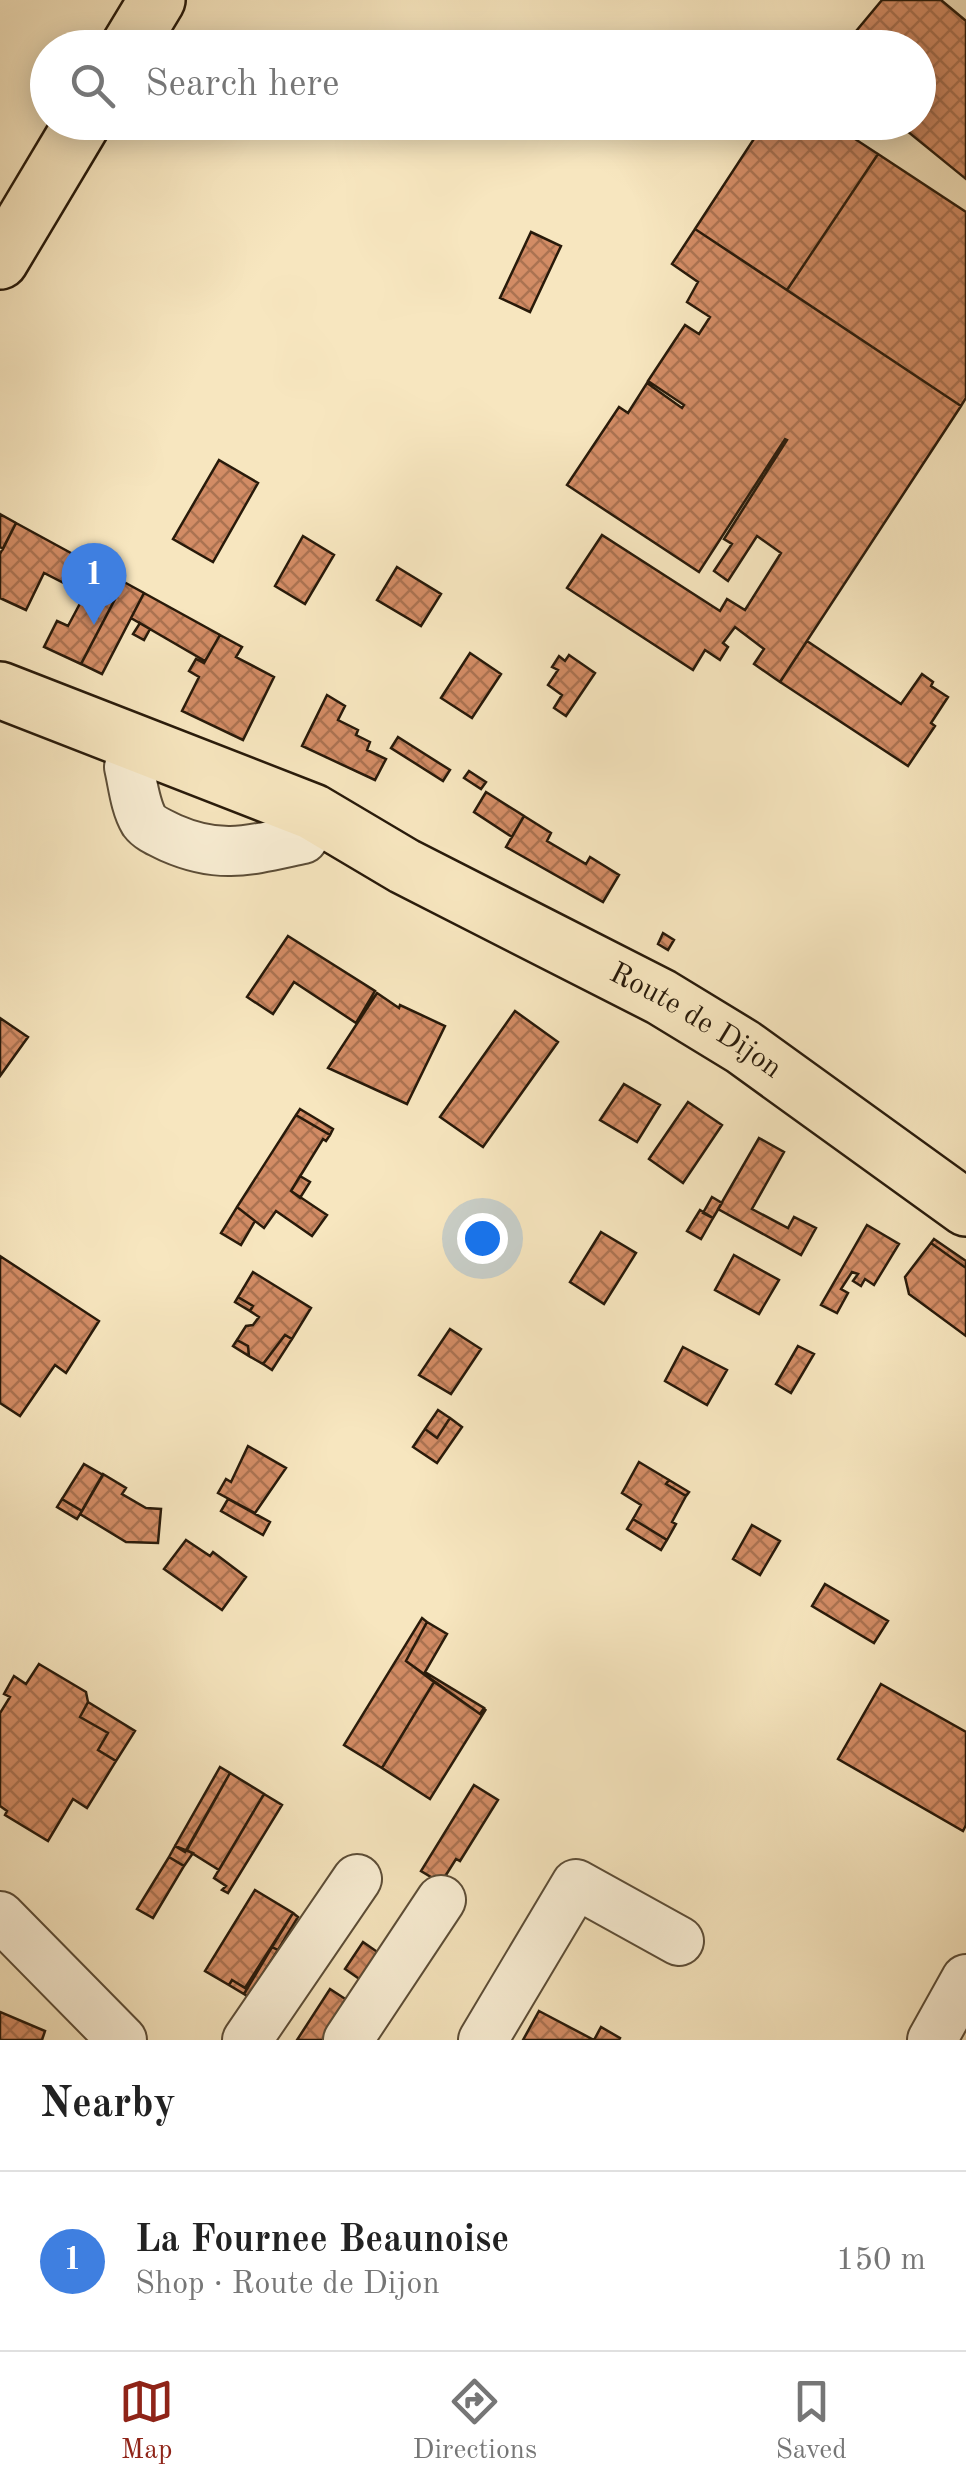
<!DOCTYPE html>
<html lang="en">
<head>
<meta charset="utf-8">
<style>
	:root { --surface:#fff; --page:#f2f2f2; --text:#222; --muted:#767676; --line:#e0e0e0; --accent:#8f2418 }
	body { margin:0; font-family:"Old Standard TT",serif; background:var(--page); color:var(--text) }
	.you { position:absolute; left:482px; top:1238px; width:35px; height:35px; margin:-25px; border:8px solid #fff; border-radius:50%; background:#1a73e8; box-shadow:0 0 0 15px #1a73e833 }
	.badge { display:grid; place-items:center; width:65px; height:65px; border-radius:50%; background:var(--accent); color:#fff; font-size:32px; font-weight:700 }
	.pin { position:absolute; translate:-50% -82px; filter:drop-shadow(0 2px 5px #0008) }
	.pin::after { content:''; position:absolute; top:52px; width:35px; height:30px; background:inherit; clip-path:polygon(0 0,100% 0,50% 100%) }
	.list { margin:0; padding:0; list-style:none }
	h2 { display:flex; justify-content:space-between; align-items:center; height:130px; margin:0; padding:0 40px; font-size:42px }
	h2 small { font-size:32px; font-weight:400; color:var(--muted) }
	.list li { display:grid; grid-template-columns:65px 1fr auto; gap:30px; align-items:center; box-sizing:border-box; height:180px; padding:0 40px; border-top:2px solid var(--line) }
	.list b { display:block; font-size:38px; white-space:nowrap }
	.list p { margin:0; font-size:32px; white-space:nowrap; color:var(--muted) }
	.list em { font-size:32px; font-style:normal; color:var(--muted) }
	.icon { flex:none; width:55px; height:55px; fill:none; stroke:currentColor; stroke-width:2; stroke-linecap:round; stroke-linejoin:round }
	.map { position:relative; flex:none; width:966px; height:2040px; overflow:hidden }
	.search { position:absolute; background:var(--surface); box-shadow:0 5px 25px #0003; left:30px; right:30px; top:30px; height:110px; display:flex; align-items:center; gap:25px; box-sizing:border-box; padding:0 35px; border-radius:55px; color:var(--muted); font-size:38px }
	.sheet { height:310px; background:var(--surface) }
	nav { display:flex; justify-content:space-around; align-items:center; box-sizing:border-box; height:140px; border-top:2px solid var(--line); background:var(--surface); font-size:28px; color:var(--muted) }
	nav a { display:grid; justify-items:center; gap:5px }
	nav .on { color:var(--accent) }
	.map>svg:first-child { display:block }
	.building { fill:url(#building-cross-hatch); stroke:#281a0a; stroke-width:2.5 }
	.lines { fill:none; stroke-linecap:round; stroke-linejoin:round }
	.minor-casing { stroke:#5c4d37; stroke-width:52 }
	.major-casing { stroke:#281a0a; stroke-width:60 }
	.minor { stroke:#faefd5; stroke-width:48 }
	.major { stroke:#f7e6bf; stroke-width:55 }
	.labels { text-anchor:middle; dominant-baseline:central; stroke-width:8; stroke-linejoin:round; paint-order:stroke }
	.street-label { font-size:30px; fill:#281a0a; stroke:#faefd5 }
</style>
</head>
<body>
<div class="map">
<svg width="966" height="2040" viewBox="0 0 966 2040">
	<defs>
		<pattern id="building-cross-hatch" width="8" height="8" patternUnits="userSpaceOnUse" patternTransform="scale(2.5)"><rect width="8" height="8" fill="#d38c65"/><path d="M0 0l8 8M0 8l8-8" fill="none" stroke="#ab7251"/></pattern>
	</defs>
	<rect width="100%" height="100%" fill="#f7e6bf"/>
	<filter id="stains"><feTurbulence type="fractalNoise" baseFrequency=".002" numOctaves="4"/><feColorMatrix values="0 0 0 0 .2 0 0 0 0 .09 0 0 0 0 .02 0 0 0 .5 -.17"/></filter>
	<radialGradient id="worn" r=".72"><stop offset=".6" stop-color="#630" stop-opacity="0"/><stop offset="1" stop-color="#630" stop-opacity=".3"/></radialGradient>
	<!-- building -->
	<path class="building" d="M 882,0 L 941,0 L 966,21 L 966,179 L 896,122 L 918,122 L 918,48 L 842,48 Z
		M 765,122 L 829,122 L 878,154 L 787,290 L 695,229 Z
		M 878,154 L 966,212 L 966,398 L 961,406 L 787,290 Z
		M 695,229 L 961,406 L 780,682 L 754,664 L 764,649 L 735,627 L 723,643 L 728,647 L 720,660 L 705,650 L 693,670 L 567,588 L 602,535 L 720,611 L 727,599 L 745,610 L 781,553 L 757,536 L 728,581 L 714,571 L 732,544 L 724,539 L 787,440 L 785,439 L 699,572 L 567,485 L 619,407 L 628,413 L 647,383 L 682,408 L 684,405 L 648,381 L 685,325 L 699,334 L 710,317 L 687,302 L 698,282 L 672,264 Z
		M 531,232 L 561,246 L 530,312 L 500,298 Z
		M 219,460 L 258,483 L 213,562 L 173,539 Z
		M 0,514 L 16,523 L 3,549 L 0,547 Z
		M 16,523 L 124,582 L 81,664 L 44,647 L 57,621 L 68,626 L 85,594 L 44,573 L 26,610 L 0,598 L 0,554 Z
		M 303,536 L 334,555 L 305,604 L 275,586 Z
		M 397,567 L 441,594 L 421,626 L 377,600 Z
		M 124,582 L 144,593 L 102,674 L 81,664 Z
		M 144,593 L 220,635 L 205,661 L 131,618 Z
		M 140,623 L 150,629 L 144,640 L 133,634 Z
		M 220,635 L 242,647 L 236,657 L 274,677 L 243,740 L 182,711 L 199,677 L 189,671 L 196,659 L 204,663 Z
		M 807,641 L 901,704 L 922,674 L 933,682 L 931,686 L 948,697 L 931,723 L 935,726 L 908,766 L 780,682 Z
		M 470,653 L 501,674 L 472,718 L 441,698 Z
		M 569,655 L 595,673 L 566,716 L 554,708 L 562,695 L 548,685 L 558,670 L 552,667 L 559,656 L 565,661 Z
		M 327,695 L 345,706 L 338,720 L 358,730 L 356,735 L 370,742 L 367,750 L 386,759 L 375,780 L 302,746 Z
		M 398,737 L 450,770 L 443,781 L 391,748 Z
		M 469,771 L 486,782 L 481,789 L 464,778 Z
		M 486,792 L 524,816 L 512,837 L 474,812 Z
		M 524,816 L 551,833 L 547,841 L 586,864 L 590,857 L 619,875 L 603,902 L 506,847 Z
		M 663,933 L 674,940 L 668,950 L 658,944 Z
		M 288,936 L 375,991 L 356,1023 L 294,982 L 273,1014 L 247,997 Z
		M 377,993 L 399,1008 L 400,1005 L 445,1026 L 407,1104 L 328,1068 Z
		M 515,1011 L 558,1042 L 483,1147 L 440,1117 Z
		M 0,1018 L 28,1037 L 0,1076 Z
		M 624,1084 L 660,1105 L 637,1142 L 600,1120 Z
		M 688,1102 L 722,1125 L 683,1183 L 649,1159 Z
		M 300,1109 L 333,1129 L 330,1135 L 296,1115 Z
		M 296,1115 L 330,1135 L 326,1141 L 323,1139 L 291,1191 L 327,1215 L 312,1236 L 276,1211 L 264,1228 L 237,1207 Z
		M 759,1138 L 784,1152 L 752,1209 L 788,1228 L 794,1217 L 816,1228 L 801,1255 L 718,1209 Z
		M 300,1176 L 310,1182 L 300,1198 L 291,1191 Z
		M 712,1197 L 722,1203 L 713,1218 L 703,1213 Z
		M 237,1207 L 255,1221 L 241,1245 L 221,1233 Z
		M 700,1210 L 713,1218 L 701,1239 L 687,1231 Z
		M 867,1225 L 899,1244 L 874,1285 L 865,1279 L 861,1286 L 853,1281 L 858,1274 L 852,1272 L 841,1289 L 848,1293 L 837,1313 L 821,1305 Z
		M 601,1232 L 636,1253 L 604,1304 L 570,1282 Z
		M 934,1239 L 966,1261 L 966,1268 L 931,1243 Z
		M 931,1243 L 966,1268 L 966,1336 L 909,1294 L 905,1277 Z
		M 734,1255 L 779,1280 L 759,1314 L 715,1290 Z
		M 0,1256 L 99,1321 L 66,1373 L 55,1365 L 20,1416 L 0,1403 Z
		M 253,1272 L 311,1308 L 292,1339 L 285,1335 L 263,1364 L 249,1356 L 248,1346 L 237,1340 L 246,1326 L 253,1325 L 259,1317 L 250,1311 L 253,1306 L 238,1297 Z
		M 238,1297 L 253,1306 L 250,1311 L 235,1302 Z
		M 450,1329 L 481,1349 L 451,1394 L 419,1375 Z
		M 285,1335 L 292,1339 L 272,1370 L 263,1364 Z
		M 237,1340 L 248,1346 L 249,1356 L 233,1346 Z
		M 798,1346 L 814,1354 L 791,1393 L 776,1384 Z
		M 683,1347 L 727,1370 L 707,1405 L 665,1381 Z
		M 438,1410 L 450,1418 L 437,1438 L 425,1429 Z
		M 450,1418 L 462,1427 L 437,1463 L 413,1447 L 425,1429 L 437,1438 Z
		M 248,1446 L 286,1468 L 255,1513 L 218,1493 L 226,1479 L 231,1482 Z
		M 639,1462 L 669,1480 L 666,1484 L 686,1496 L 672,1522 L 676,1524 L 667,1540 L 633,1519 L 641,1505 L 622,1493 Z
		M 84,1464 L 103,1475 L 82,1511 L 62,1499 Z
		M 103,1474 L 126,1488 L 122,1494 L 146,1508 L 161,1509 L 158,1543 L 126,1542 L 80,1514 Z
		M 669,1480 L 689,1492 L 686,1496 L 666,1484 Z
		M 62,1499 L 82,1511 L 77,1519 L 57,1507 Z
		M 228,1499 L 270,1522 L 263,1535 L 221,1511 Z
		M 633,1519 L 667,1540 L 661,1550 L 627,1529 Z
		M 752,1525 L 780,1541 L 760,1575 L 733,1559 Z
		M 186,1540 L 210,1556 L 213,1552 L 246,1577 L 222,1610 L 164,1569 Z
		M 825,1584 L 888,1621 L 874,1643 L 812,1606 Z
		M 422,1618 L 427,1622 L 406,1661 L 434,1682 L 382,1768 L 344,1745 Z
		M 427,1622 L 447,1634 L 425,1672 L 484,1708 L 480,1714 L 406,1661 Z
		M 39,1664 L 86,1692 L 88,1702 L 80,1717 L 108,1733 L 98,1750 L 116,1761 L 87,1808 L 73,1799 L 48,1841 L 5,1815 L 7,1811 L 0,1806 L 0,1713 L 10,1697 L 4,1694 L 14,1676 L 26,1684 Z
		M 434,1682 L 480,1714 L 486,1709 L 430,1799 L 382,1768 Z
		M 881,1684 L 966,1732 L 966,1825 L 963,1831 L 838,1759 Z
		M 88,1702 L 135,1731 L 116,1761 L 98,1750 L 108,1733 L 80,1717 Z
		M 220,1767 L 230,1773 L 185,1852 L 175,1846 Z
		M 230,1773 L 264,1794 L 219,1870 L 187,1850 Z
		M 474,1785 L 498,1800 L 460,1861 L 456,1859 L 441,1883 L 421,1871 Z
		M 264,1794 L 282,1805 L 228,1893 L 222,1890 L 226,1886 L 214,1878 Z
		M 175,1846 L 193,1853 L 184,1866 L 169,1857 Z
		M 169,1857 L 184,1866 L 153,1918 L 137,1909 Z
		M 255,1890 L 293,1913 L 245,1988 L 232,1980 L 229,1985 L 205,1971 Z
		M 293,1913 L 298,1917 L 278,1950 L 272,1947 Z
		M 363,1942 L 386,1958 L 368,1985 L 345,1969 Z
		M 272,1947 L 278,1950 L 248,1997 L 244,1994 Z
		M 232,1980 L 247,1989 L 244,1994 L 229,1985 Z
		M 330,1989 L 350,2002 L 324,2040 L 297,2040 Z
		M 539,2011 L 594,2040 L 601,2027 L 620,2038 L 619,2040 L 523,2040 Z
		M 0,2012 L 45,2031 L 42,2040 L 0,2040 Z"/>
	<g class="lines">
		<!-- minor casing -->
		<g class="minor-casing">
			<path id="minor" d="M 129,767 C 133,784 135,806 144,821 C 150,829 161,833 171,838 C 221,860 251,850 303,839
				M 0,1916 L 122,2040
				M 247,2040 L 357,1879
				M 348,2040 L 441,1900
				M 483,2040 L 576,1884 L 679,1941
				M 932,2040 L 966,1979"/>
		</g>
		<!-- major casing -->
		<g class="major-casing">
			<g id="major">
				<path d="M 128,48 L 157,0"/>
				<path d="M 0,261 L 83,122"/>
				<path id="s1" d="M 0,690 L 313,812 L 404,866 L 661,997 L 743,1047 L 966,1208"/>
			</g>
		</g>
		<!-- minor -->
		<use href="#minor" class="minor"/>
		<!-- major -->
		<use href="#major" class="major"/>
	</g>
	<g class="labels">
		<!-- street labels -->
		<g class="street-label">
			<text stroke="none"><textPath href="#s1" startOffset="772">Route de Dijon</textPath></text>
		</g>
	</g>
	<rect width="100%" height="100%" filter="url(#stains)"/>
	<rect width="100%" height="100%" fill="url(#worn)"/>
</svg>
<div class="you"></div>
<div class="pin badge" style="left:94px;top:625px;background:#3f7fe0">1</div>
<div class="search"><svg class="icon" aria-label="search" viewBox="0 0 24 24"><circle cx="10" cy="10" r="6"/><path d="M15 15l6 6"/></svg>Search here</div>
</div>
<section class="sheet">
<h2>Nearby<small></small></h2>
<ul class="list">
<li><span class="badge" style="background:#3f7fe0">1</span><div><b>La Fournee Beaunoise</b><p>Shop · Route de Dijon</p></div><em>150 m</em></li>
</ul>
</section>
<nav>
<a class="on"><svg class="icon" aria-label="map" viewBox="0 0 24 24"><path d="M3 6l6-2 6 2 6-2v14l-6 2-6-2-6 2zM9 4v14M15 6v14"/></svg>Map</a>
<a><svg class="icon" aria-label="directions" viewBox="0 0 24 24"><path d="M12 3l9 9-9 9-9-9zM9 14v-3h6M13 9l2 2-2 2"/></svg>Directions</a>
<a><svg class="icon" aria-label="saved" viewBox="0 0 24 24"><path d="M7 4h10v16l-5-4-5 4z"/></svg>Saved</a>
</nav>
</body>
</html>
